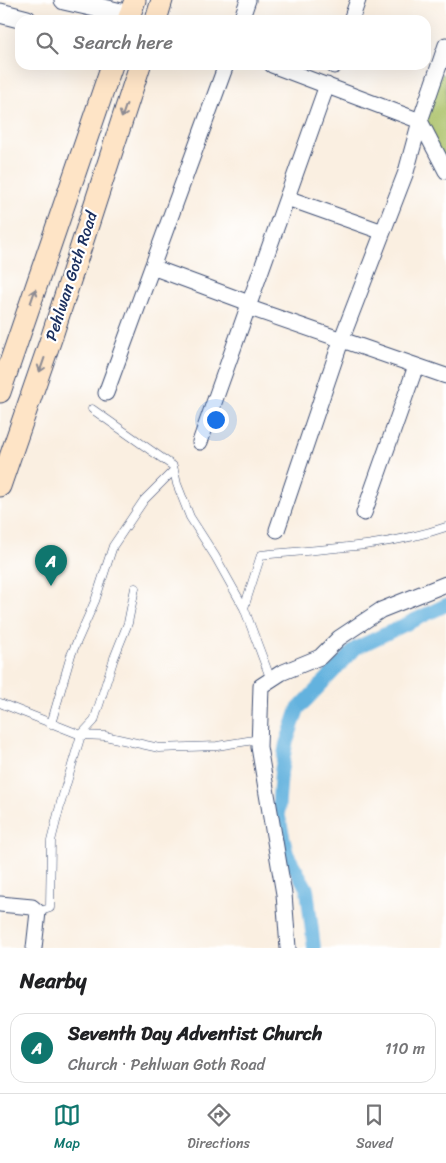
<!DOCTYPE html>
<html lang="en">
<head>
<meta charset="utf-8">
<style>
	:root { --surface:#fff; --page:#f2f2f2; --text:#202124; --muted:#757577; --line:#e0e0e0; --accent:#0f766e }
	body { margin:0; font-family:Sriracha,sans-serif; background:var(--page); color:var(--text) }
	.you { position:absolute; left:215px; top:419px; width:18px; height:18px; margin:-12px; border:4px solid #fff; border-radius:50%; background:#1a73e8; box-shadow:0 0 0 8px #1a73e833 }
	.badge { display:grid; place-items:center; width:32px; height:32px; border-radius:50%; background:var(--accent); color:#fff; font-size:16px; font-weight:700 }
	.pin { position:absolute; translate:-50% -41px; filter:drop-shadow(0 1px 2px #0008) }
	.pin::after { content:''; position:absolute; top:26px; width:18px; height:15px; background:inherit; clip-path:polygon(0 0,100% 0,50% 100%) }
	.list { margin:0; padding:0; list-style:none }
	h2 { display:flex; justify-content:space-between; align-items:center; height:65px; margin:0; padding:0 20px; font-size:21px }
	h2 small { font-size:16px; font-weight:400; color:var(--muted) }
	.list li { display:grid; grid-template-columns:32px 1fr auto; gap:15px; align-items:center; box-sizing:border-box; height:70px; margin:0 10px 10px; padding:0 10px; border:1px solid var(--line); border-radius:15px }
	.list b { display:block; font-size:19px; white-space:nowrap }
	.list p { margin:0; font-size:16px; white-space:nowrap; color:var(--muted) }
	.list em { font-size:16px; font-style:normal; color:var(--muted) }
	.icon { flex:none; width:28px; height:28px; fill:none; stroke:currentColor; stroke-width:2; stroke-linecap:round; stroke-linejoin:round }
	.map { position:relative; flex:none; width:446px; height:948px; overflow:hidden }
	.search { position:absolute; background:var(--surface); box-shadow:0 5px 20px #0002; left:15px; right:15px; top:15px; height:55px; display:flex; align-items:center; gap:12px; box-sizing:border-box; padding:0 18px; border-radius:15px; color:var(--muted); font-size:19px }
	.sheet { height:145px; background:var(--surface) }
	nav { display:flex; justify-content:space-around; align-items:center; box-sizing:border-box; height:70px; border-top:1px solid var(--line); background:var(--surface); font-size:14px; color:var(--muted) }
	nav a { display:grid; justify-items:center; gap:2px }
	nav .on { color:var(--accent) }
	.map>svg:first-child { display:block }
	.green { fill:#aac167; stroke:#627862 }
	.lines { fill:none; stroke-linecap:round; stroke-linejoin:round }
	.canal { stroke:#64b2de; stroke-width:14 }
	.service-casing { stroke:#3c4c72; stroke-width:9 }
	.minor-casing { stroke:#3c4c72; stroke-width:17 }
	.tertiary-casing { stroke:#3c4c72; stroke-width:21 }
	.secondary-casing { stroke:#3c4c72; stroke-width:23 }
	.service { stroke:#fff; stroke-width:8 }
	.minor { stroke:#fff; stroke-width:15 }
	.tertiary { stroke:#fff; stroke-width:19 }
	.secondary { stroke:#fee4c6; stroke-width:21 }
	.oneway { stroke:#8c8a92 }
	.labels { text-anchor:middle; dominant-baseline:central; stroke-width:4.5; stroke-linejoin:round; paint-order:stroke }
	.street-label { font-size:16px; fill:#1b2f5e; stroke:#fff }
</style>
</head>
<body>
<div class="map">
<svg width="446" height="948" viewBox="0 0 446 948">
	<rect width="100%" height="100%" fill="#fff"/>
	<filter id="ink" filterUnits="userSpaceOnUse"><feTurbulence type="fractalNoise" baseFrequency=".02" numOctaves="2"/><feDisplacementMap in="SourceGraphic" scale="10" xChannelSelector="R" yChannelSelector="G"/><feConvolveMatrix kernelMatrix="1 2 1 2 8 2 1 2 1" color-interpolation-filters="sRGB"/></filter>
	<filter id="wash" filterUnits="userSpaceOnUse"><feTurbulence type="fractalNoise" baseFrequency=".0096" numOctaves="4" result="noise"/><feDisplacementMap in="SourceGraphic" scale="20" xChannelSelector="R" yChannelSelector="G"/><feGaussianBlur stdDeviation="1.12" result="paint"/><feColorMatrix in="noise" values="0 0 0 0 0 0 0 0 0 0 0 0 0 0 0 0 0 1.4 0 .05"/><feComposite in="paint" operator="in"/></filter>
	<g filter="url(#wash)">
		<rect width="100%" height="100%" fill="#faefe1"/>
		<!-- green -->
		<path class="green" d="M 442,73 L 446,76 L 446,168 L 420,120 Z"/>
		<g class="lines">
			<!-- canal -->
			<path class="canal" d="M 314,948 L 307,889 L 287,854 L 278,813 L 281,772 L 286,744 L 298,709 L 356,648 L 446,605"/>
		</g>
	</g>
	<g filter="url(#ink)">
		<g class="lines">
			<!-- service casing -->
			<g class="service-casing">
				<path id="service" d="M 92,409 L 173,466 L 177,484 L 190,517 L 215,556 L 244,608 L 271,680
					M 244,608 L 261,555 C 322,549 388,547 446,527
					M 0,703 L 81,735 L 105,736 L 159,748 L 217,746 L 260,739
					M 51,724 L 71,655 L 95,601 L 113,546 L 144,500 L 174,470
					M 38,912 L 50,908 L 51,841 L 61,802 L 81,735 L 94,721 L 114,658 L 128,623 L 135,588"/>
			</g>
			<!-- minor casing -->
			<g class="minor-casing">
				<path id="minor" d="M 241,20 L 248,0
					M 351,20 L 358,0
					M 272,65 L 420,121
					M 334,66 L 334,65
					M 420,121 L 446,171
					M 287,198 L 383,232
					M 152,267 L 249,303
					M 247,307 L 446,376
					M 106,393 L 226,65
					M 200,442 L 327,85
					M 364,513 L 416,366
					M 277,530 L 342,338 L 406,172 L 420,121 L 446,45
					M 0,904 L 32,907 L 38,912 L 34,948
					M 288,948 L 284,894 L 259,747 L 261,686 L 281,673 L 320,657 L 339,638 L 381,610 L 446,584"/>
			</g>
			<!-- tertiary casing -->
			<g class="tertiary-casing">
				<path id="tertiary" d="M 64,0 L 130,15
					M 0,13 L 27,20"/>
			</g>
			<!-- secondary casing -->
			<g class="secondary-casing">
				<path id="secondary" d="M 128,20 L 135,0
					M 156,20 L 162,0
					M 0,392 L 112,65
					M 0,486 L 52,336 L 140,65"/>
			</g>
			<!-- service -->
			<use href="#service" class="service"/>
			<!-- minor -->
			<use href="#minor" class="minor"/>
			<!-- tertiary -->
			<use href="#tertiary" class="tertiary"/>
			<!-- secondary -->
			<use href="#secondary" class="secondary"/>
		</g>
		<!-- one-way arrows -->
		<defs><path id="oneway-shaft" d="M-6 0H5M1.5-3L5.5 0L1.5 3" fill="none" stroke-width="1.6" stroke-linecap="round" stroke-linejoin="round" transform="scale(1.25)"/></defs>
		<g class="oneway">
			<use href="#oneway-shaft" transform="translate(124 111) rotate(109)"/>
			<use href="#oneway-shaft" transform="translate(33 296) rotate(-71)"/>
			<use href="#oneway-shaft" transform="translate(42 365) rotate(109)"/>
		</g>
	</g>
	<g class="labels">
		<!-- street labels -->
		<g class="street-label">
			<text transform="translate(71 276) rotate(-72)">Pehlwan Goth Road</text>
		</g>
	</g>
</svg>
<div class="you"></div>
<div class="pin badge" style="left:51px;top:586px">A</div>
<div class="search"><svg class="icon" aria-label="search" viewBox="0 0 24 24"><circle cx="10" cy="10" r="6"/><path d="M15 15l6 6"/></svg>Search here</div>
</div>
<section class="sheet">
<h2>Nearby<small></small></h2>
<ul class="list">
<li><span class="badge">A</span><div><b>Seventh Day Adventist Church</b><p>Church · Pehlwan Goth Road</p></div><em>110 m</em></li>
</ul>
</section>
<nav>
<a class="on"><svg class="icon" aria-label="map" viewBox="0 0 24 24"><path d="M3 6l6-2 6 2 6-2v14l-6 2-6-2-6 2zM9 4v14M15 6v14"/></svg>Map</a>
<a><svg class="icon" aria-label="directions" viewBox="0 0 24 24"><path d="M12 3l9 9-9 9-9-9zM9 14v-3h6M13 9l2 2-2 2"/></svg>Directions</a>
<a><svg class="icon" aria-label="saved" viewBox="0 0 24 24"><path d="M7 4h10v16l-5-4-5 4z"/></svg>Saved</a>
</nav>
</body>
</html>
